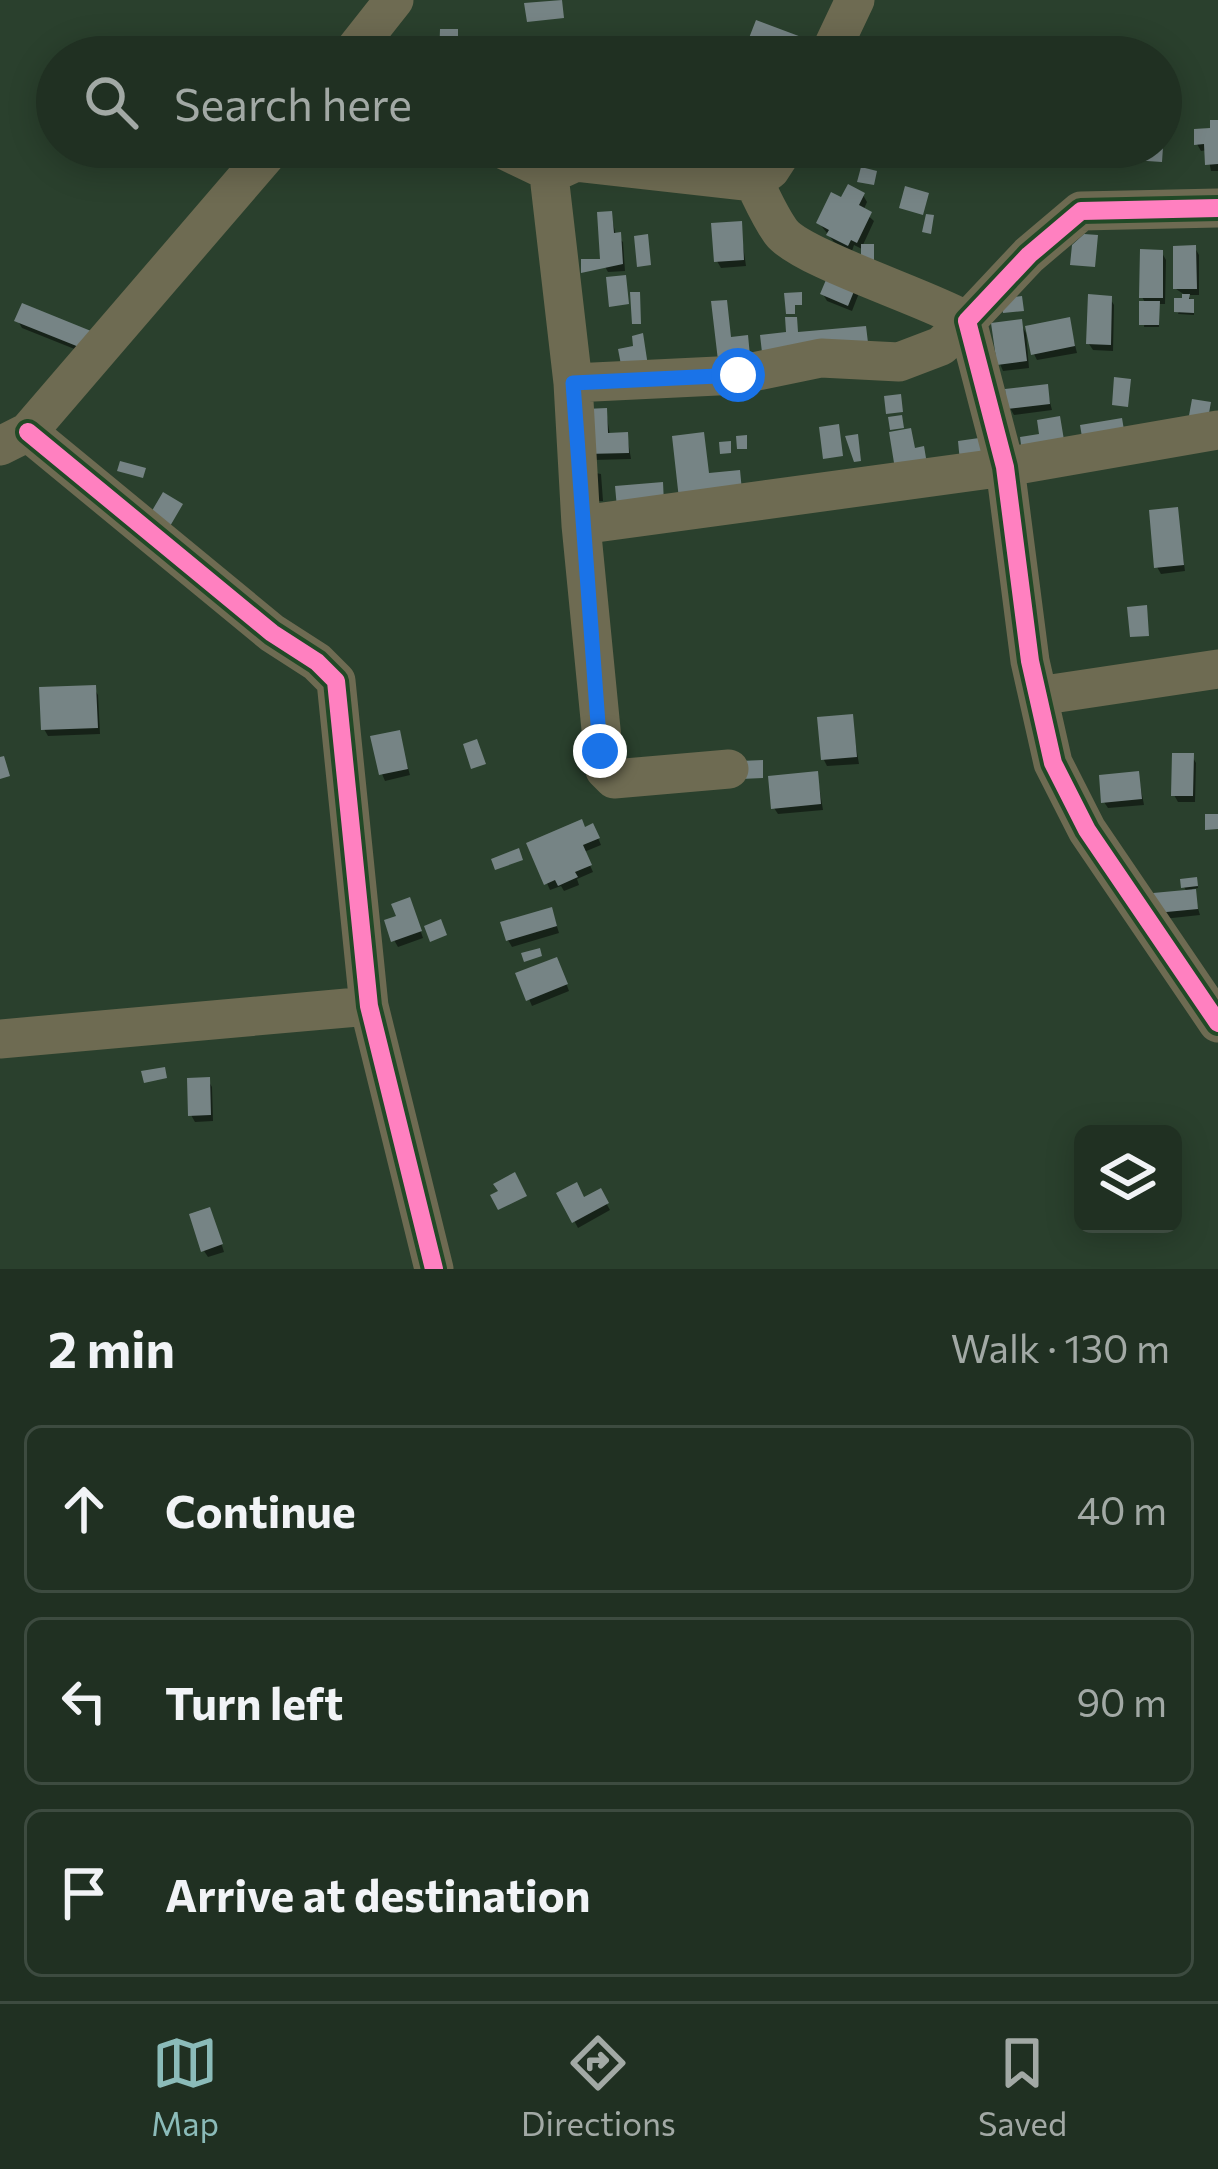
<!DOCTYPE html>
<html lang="en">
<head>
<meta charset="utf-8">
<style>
	:root { --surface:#203022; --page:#28382a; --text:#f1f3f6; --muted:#a2a9a5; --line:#3d4b40; --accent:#8bbbb9 }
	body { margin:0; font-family:Commissioner,sans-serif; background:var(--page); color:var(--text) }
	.controls { position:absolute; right:36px; bottom:36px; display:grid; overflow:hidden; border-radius:18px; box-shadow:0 6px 30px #0003 }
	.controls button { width:108px; height:108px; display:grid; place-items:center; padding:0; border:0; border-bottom:3px solid var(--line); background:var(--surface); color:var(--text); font:60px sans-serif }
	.stop { position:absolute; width:36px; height:36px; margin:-27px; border:9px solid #1a73e8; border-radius:50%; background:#fff }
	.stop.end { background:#1a73e8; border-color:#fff; box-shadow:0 3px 12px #0008 }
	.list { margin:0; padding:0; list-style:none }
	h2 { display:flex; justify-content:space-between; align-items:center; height:156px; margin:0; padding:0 48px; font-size:51px }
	h2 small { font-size:39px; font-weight:400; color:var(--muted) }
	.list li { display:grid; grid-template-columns:78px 1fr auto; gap:36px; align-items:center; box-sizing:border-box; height:168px; margin:0 24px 24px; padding:0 24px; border:3px solid var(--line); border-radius:18px }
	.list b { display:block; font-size:45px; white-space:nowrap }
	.list em { font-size:39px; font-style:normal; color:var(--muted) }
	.icon { flex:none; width:66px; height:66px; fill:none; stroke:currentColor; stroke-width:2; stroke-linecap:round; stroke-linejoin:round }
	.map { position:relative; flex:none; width:1218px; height:1269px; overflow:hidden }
	.search { position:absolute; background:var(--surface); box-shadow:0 6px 30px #0003; left:36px; right:36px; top:36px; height:132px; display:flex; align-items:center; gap:30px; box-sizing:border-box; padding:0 42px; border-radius:66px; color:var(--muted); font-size:45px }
	.sheet { height:732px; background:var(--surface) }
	nav { display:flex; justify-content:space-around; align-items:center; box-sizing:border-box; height:168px; border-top:3px solid var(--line); background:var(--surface); font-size:33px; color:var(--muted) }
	nav a { display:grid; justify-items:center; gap:6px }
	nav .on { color:var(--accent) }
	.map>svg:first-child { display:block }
	.shadow { fill:#0007 }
	.building { fill:#768485 }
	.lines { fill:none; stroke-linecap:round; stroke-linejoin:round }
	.minor { stroke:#6e6b52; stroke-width:39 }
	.cycleway-casing { stroke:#214926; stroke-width:26 }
	.cycleway { stroke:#ff80c0; stroke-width:18 }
	.route { stroke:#1a73e8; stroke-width:15 }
</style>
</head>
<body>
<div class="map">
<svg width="1218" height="1269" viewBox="0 0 1218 1269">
	<rect width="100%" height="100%" fill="#2a402d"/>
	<!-- shadow -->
	<path class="shadow" d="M 753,37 L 801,41 L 805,48 L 802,57 L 790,57 L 757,44 Z
		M 1218,123 L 1218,171 L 1211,171 L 1207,150 L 1201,151 L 1197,144 Z
		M 681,147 L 712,147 L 712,157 L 685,158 Z
		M 863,195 L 867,202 L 863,211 L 874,221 L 862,247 L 864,250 L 854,245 L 852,251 L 834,242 L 819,223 L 842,201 Z
		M 611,214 L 616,236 L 623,242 L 625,271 L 608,272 L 604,265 Z
		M 740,224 L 746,266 L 721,268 L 717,261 Z
		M 1195,248 L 1199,255 L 1199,295 L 1188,295 L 1194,305 L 1194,315 L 1178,314 L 1185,295 L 1176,289 Z
		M 1162,253 L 1166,260 L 1165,304 L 1159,304 L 1159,327 L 1144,327 L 1146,304 L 1142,297 Z
		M 861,288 L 852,311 L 827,301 L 823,294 Z
		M 1110,298 L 1114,305 L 1113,351 L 1093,350 L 1089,344 Z
		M 23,307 L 87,354 L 22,328 L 18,321 Z
		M 1069,321 L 1077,353 L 1037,360 L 1034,354 Z
		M 1020,323 L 1026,333 L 1029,368 L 1003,371 L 1000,364 Z
		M 1046,387 L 1052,410 L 1014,415 L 1010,408 Z
		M 606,411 L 610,436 L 627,435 L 631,459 L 593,460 Z
		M 590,472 L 601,474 L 603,501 L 593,501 Z
		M 1177,511 L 1185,571 L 1161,574 L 1157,567 Z
		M 94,688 L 98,695 L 100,734 L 48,736 L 44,729 Z
		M 851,717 L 859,764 L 827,766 L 824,760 Z
		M 398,733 L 410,775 L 385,781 L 382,774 Z
		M 1192,756 L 1196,763 L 1195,802 L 1178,802 L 1174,795 Z
		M 817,774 L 823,810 L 778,814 L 774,808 Z
		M 1138,774 L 1144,805 L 1108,808 L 1104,802 Z
		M 585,830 L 596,833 L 601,845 L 584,852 L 593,872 L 577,879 L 579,885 L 564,891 L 561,886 L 550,890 L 530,845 Z
		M 1197,883 L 1198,888 L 1192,889 L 1200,915 L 1163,919 L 1159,912 L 1187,892 L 1184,887 Z
		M 413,908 L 423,938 L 398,947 L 394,940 Z
		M 554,917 L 559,933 L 512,947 L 508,940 Z
		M 560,967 L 569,991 L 532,1006 L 529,999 Z
		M 208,1080 L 212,1087 L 213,1121 L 195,1122 L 191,1115 Z
		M 600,1192 L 610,1210 L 578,1228 L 560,1194 L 583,1201 Z
		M 213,1217 L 224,1252 L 208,1257 L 204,1251 Z"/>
	<!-- building -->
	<path class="building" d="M 562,0 L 564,18 L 527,22 L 524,3 Z
		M 756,20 L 804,38 L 797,56 L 749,38 Z
		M 440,29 L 458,29 L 458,57 L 439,57 Z
		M 469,38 L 495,40 L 494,55 L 468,52 Z
		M 1210,120 L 1218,120 L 1218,164 L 1205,165 L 1204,144 L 1194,145 L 1194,129 L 1210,128 Z
		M 678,147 L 710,147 L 710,151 L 678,152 Z
		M 1133,147 L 1163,147 L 1162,162 L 1132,160 Z
		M 861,167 L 877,171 L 874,185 L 857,182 Z
		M 848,184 L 865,193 L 859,205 L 872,212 L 857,243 L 851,240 L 848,246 L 826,235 L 829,230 L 816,223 L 831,192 L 841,197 Z
		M 905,186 L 929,193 L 923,215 L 899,208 Z
		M 612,211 L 614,233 L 621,232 L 623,264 L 581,273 L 581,259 L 600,259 L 597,212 Z
		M 926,214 L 934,215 L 931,234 L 922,232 Z
		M 742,221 L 744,260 L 714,262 L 711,223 Z
		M 648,234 L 651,265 L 637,267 L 634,236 Z
		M 1084,234 L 1098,235 L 1095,267 L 1070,265 L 1072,245 Z
		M 861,244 L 874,244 L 874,261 L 861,261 Z
		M 1196,245 L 1197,289 L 1173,289 L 1173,246 Z
		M 1140,249 L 1163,250 L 1163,298 L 1139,298 Z
		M 831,268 L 859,279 L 848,306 L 820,294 Z
		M 626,275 L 629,304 L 609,307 L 606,277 Z
		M 630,292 L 640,292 L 641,324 L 632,324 Z
		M 802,292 L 802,305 L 795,305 L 795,314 L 786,314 L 784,293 Z
		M 1088,294 L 1112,296 L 1111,345 L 1086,344 Z
		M 1182,294 L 1190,294 L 1189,299 L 1194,299 L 1194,313 L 1174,312 L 1174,298 L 1182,298 Z
		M 1022,296 L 1024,311 L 1003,313 L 1001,299 Z
		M 727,300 L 731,337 L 748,335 L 750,356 L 719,369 L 711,301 Z
		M 1139,301 L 1160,301 L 1159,325 L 1139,325 Z
		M 22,303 L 91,331 L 84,349 L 14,321 Z
		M 785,317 L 797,317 L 798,332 L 866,326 L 869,351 L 763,361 L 760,335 L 786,332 Z
		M 1070,317 L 1075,346 L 1031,355 L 1025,326 Z
		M 1022,319 L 1027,361 L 997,365 L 991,323 Z
		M 643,333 L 648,366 L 622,370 L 618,349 L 633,346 L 632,336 Z
		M 1114,377 L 1131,379 L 1128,407 L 1112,405 Z
		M 1048,384 L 1050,404 L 1007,409 L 1005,389 Z
		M 901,394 L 903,412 L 886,414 L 884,396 Z
		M 1192,399 L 1211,402 L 1207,424 L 1188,421 Z
		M 607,408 L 608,433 L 628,432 L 629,453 L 586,454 L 585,409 Z
		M 902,415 L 904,428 L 890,430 L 888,417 Z
		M 1060,416 L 1065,446 L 1022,452 L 1020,437 L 1039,434 L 1037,420 Z
		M 1122,418 L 1125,436 L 1083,443 L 1080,425 Z
		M 839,424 L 843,456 L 823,459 L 819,427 Z
		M 911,428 L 915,448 L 924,446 L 927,464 L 895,469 L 889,432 Z
		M 704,432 L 709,473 L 740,470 L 742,491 L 679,499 L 672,436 Z
		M 858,434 L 861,461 L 854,462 L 845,436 Z
		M 747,435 L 747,449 L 737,449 L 736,436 Z
		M 993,436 L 996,457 L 960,462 L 958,441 Z
		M 731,441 L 731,453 L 720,454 L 719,442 Z
		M 120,461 L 146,468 L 143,478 L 117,471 Z
		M 663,482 L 664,504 L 617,508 L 615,486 Z
		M 163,492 L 183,504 L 166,533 L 146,521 Z
		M 1178,507 L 1184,565 L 1154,568 L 1149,510 Z
		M 1147,605 L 1149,636 L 1130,637 L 1127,607 Z
		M 96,685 L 98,728 L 41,730 L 39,687 Z
		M 853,714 L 857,757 L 821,760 L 817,717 Z
		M 400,730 L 408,769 L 379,775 L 370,736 Z
		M 477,739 L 486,764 L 471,769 L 463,744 Z
		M 1172,753 L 1194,753 L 1193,796 L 1171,796 Z
		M 4,756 L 10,776 L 0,779 L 0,757 Z
		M 763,760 L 763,778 L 741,779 L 740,761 Z
		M 818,771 L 821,804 L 771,809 L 768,776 Z
		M 1139,771 L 1142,799 L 1101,803 L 1099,775 Z
		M 1205,814 L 1218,814 L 1218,829 L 1205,830 Z
		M 582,819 L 585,827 L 593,823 L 600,838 L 583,845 L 592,865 L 575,872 L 578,877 L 558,886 L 555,880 L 544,885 L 526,843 Z
		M 519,848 L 523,860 L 495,870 L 491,859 Z
		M 1197,877 L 1198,886 L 1181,888 L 1180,879 Z
		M 1196,889 L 1198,909 L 1156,913 L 1153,893 Z
		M 410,897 L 422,931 L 391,942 L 384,920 L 396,916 L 391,904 Z
		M 552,907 L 557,926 L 506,941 L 500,922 Z
		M 441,919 L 447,935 L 430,942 L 424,926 Z
		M 540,948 L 542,956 L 524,962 L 521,953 Z
		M 557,957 L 568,984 L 526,1001 L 515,973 Z
		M 165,1067 L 167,1078 L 144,1083 L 141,1071 Z
		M 210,1077 L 211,1115 L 188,1116 L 187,1078 Z
		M 515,1172 L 527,1196 L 498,1210 L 490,1195 L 498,1191 L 493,1184 Z
		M 577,1182 L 584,1197 L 601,1188 L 609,1203 L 572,1223 L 556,1193 Z
		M 210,1207 L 223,1244 L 201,1252 L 189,1214 Z"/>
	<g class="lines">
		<!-- minor -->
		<path class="minor" d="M 349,57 L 394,0
			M 828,57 L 855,0
			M 498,147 L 552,173
			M 1218,208 L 1081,211 L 1029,255 L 967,321 L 1005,467 L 1030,661 L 1053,763 L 1087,830 L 1218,1023
			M 573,383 L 738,375 L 821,358 L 899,362 L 941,346 L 967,321 C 928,298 800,258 781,232 C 770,217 762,198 754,182
			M 28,432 L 272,633 L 317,662 L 336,681 L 369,1006 L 434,1269
			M 0,446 L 28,432 L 273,147
			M 581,525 L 1005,467 L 1218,430
			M 1038,696 L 1218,669
			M 729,769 L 614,779 L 605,770 L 581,525 L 573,383 L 550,184 L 552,173 L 576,162 L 754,182 L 770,170 L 785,147
			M 0,1039 L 369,1006"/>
		<!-- cycleway casing -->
		<g class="cycleway-casing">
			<path id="cycleway" d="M 1218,208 L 1081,211 L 1029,255 L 967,321 L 1005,467 L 1030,661 L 1053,763 L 1087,830 L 1218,1023
				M 28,432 L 272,633 L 317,662 L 336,681 L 369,1006 L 434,1269"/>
		</g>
		<!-- cycleway -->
		<use href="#cycleway" class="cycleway"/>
	</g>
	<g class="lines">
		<!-- route -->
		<path class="route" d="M 600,751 L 573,383 L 738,375"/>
	</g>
</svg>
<div class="controls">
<button><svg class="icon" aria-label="layers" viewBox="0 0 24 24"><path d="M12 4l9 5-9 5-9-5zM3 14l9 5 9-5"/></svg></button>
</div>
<div class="stop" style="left:738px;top:375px"></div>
<div class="stop end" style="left:600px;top:751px"></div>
<div class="search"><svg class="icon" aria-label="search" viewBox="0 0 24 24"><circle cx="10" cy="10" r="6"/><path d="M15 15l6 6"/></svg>Search here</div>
</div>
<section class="sheet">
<h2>2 min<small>Walk · 130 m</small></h2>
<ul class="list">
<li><svg class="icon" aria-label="ahead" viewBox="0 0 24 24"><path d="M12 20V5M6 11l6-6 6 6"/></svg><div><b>Continue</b></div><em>40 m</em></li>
<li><svg class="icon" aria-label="left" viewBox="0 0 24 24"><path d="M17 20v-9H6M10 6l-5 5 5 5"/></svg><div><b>Turn left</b></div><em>90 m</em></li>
<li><svg class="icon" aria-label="arrive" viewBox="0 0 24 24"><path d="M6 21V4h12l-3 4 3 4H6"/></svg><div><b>Arrive at destination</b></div></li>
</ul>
</section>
<nav>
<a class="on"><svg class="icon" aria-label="map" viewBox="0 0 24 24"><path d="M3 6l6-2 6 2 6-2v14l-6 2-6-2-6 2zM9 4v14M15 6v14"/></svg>Map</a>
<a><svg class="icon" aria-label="directions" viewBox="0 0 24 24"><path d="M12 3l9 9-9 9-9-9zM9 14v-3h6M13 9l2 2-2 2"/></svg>Directions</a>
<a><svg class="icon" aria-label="saved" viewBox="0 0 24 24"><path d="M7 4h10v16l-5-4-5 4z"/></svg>Saved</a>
</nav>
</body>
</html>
